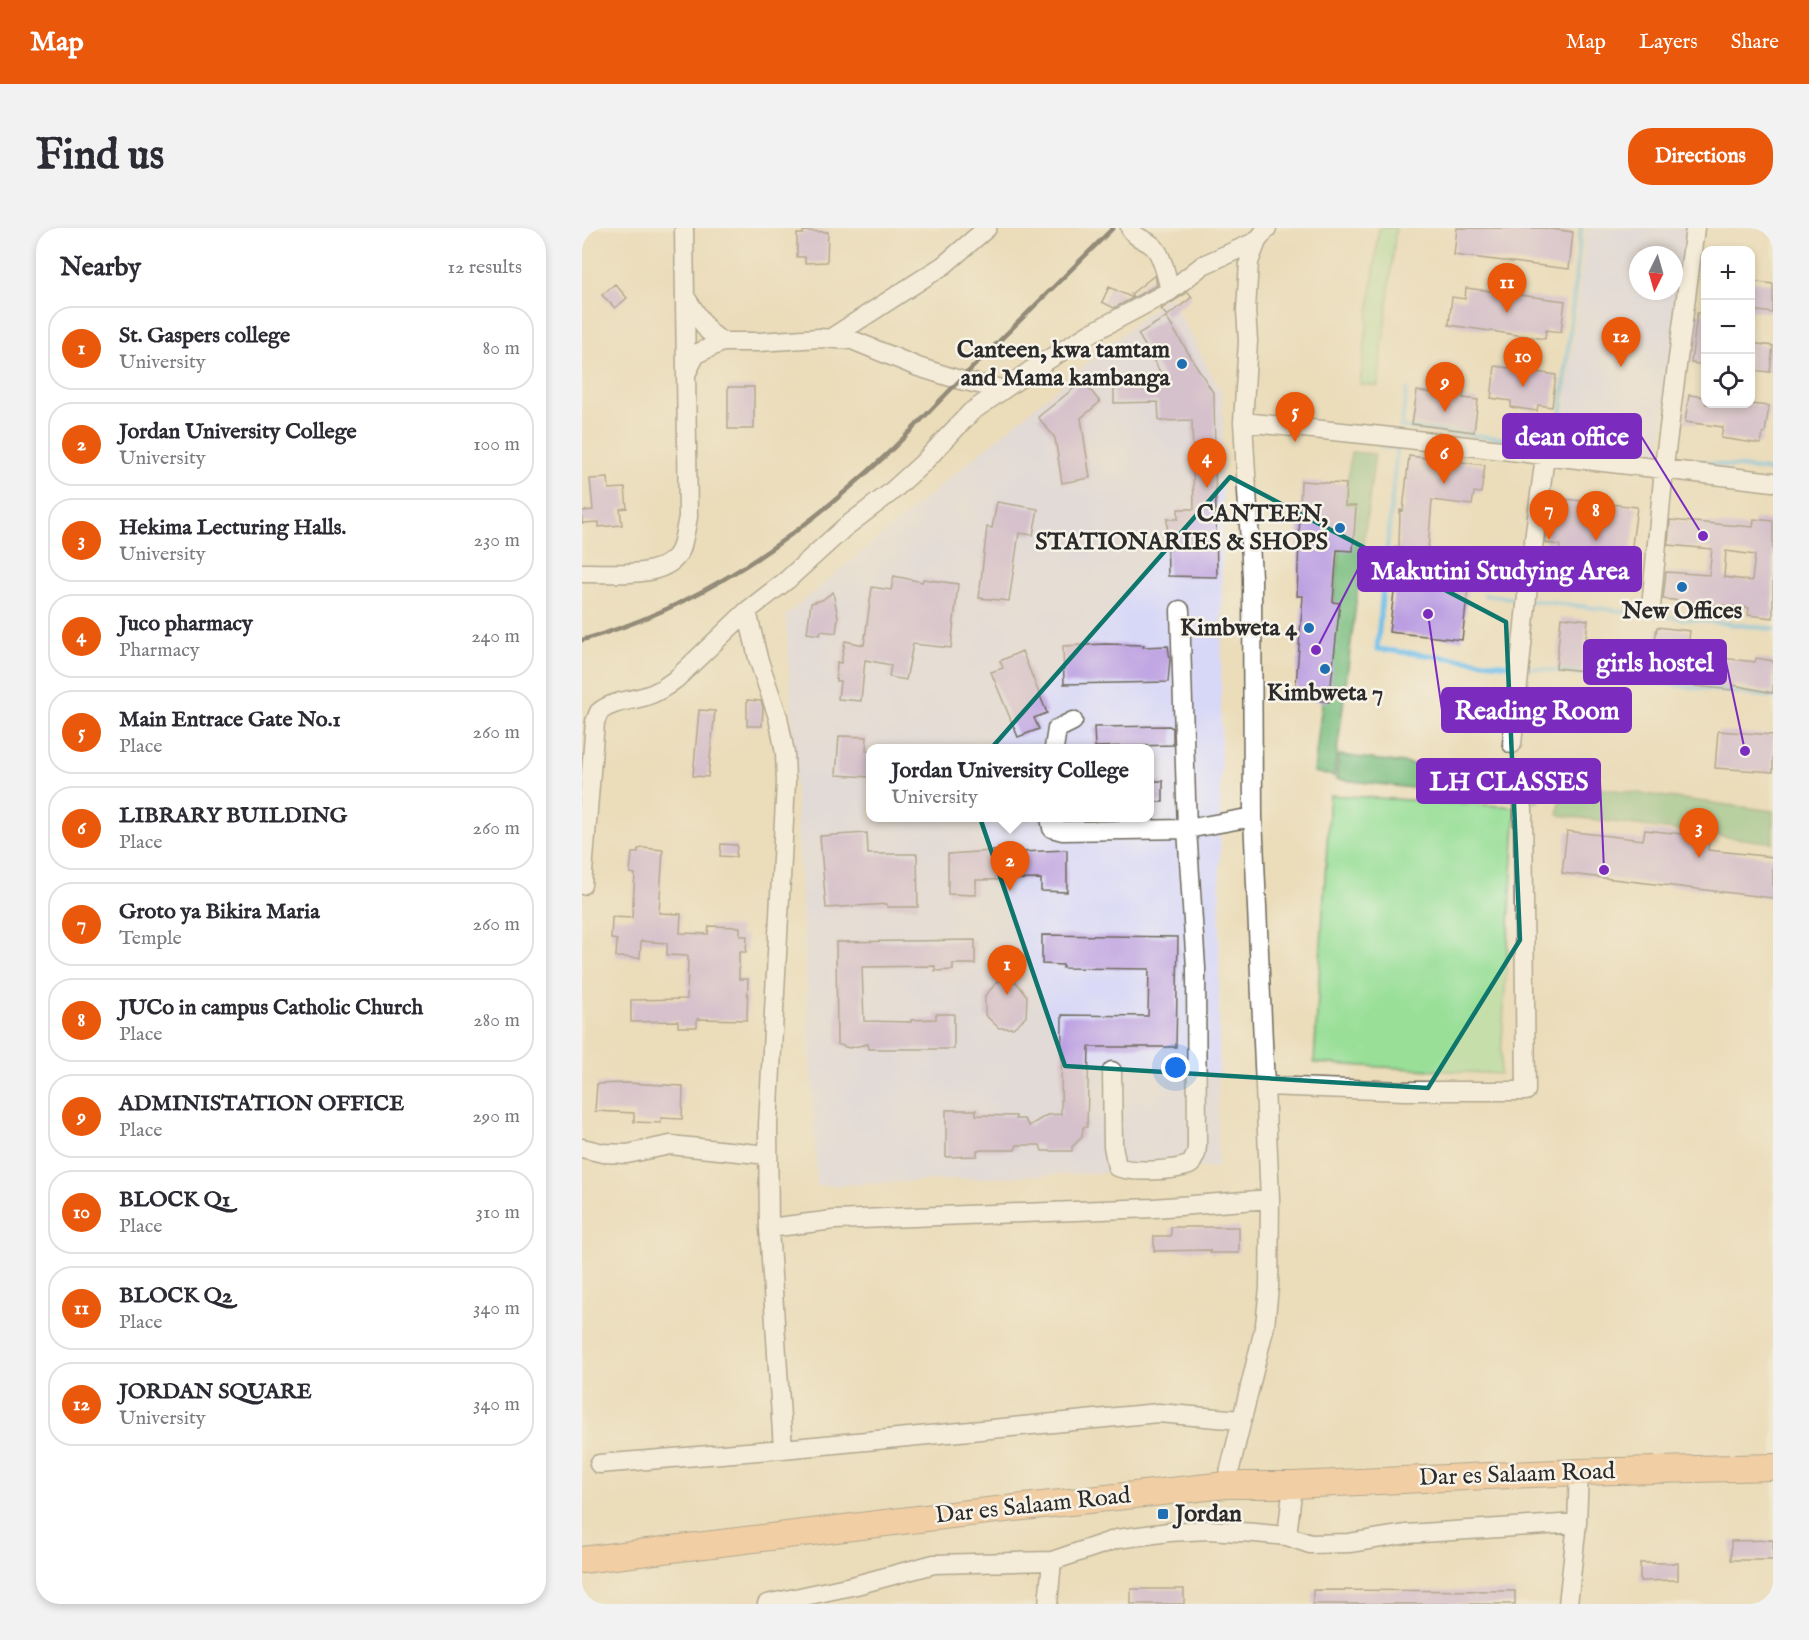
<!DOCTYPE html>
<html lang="en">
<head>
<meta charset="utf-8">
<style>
	:root { --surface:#fff; --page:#f2f2f3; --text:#2b2b33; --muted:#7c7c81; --line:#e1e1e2; --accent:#ea580c }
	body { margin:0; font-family:"IM FELL English",serif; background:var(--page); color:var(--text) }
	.controls { position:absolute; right:18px; top:18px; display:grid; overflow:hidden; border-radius:12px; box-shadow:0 3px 9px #0003 }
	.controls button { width:54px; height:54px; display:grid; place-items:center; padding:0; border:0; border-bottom:2px solid var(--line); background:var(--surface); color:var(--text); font:30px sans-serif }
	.compass { position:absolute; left:1047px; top:18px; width:54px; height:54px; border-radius:50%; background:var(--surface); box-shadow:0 3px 9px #0003; rotate:185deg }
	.you { position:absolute; left:594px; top:840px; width:21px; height:21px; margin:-15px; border:4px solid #fff; border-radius:50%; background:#1a73e8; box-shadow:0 0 0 9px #1a73e833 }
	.badge { display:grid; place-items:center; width:39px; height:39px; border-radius:50%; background:var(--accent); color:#fff; font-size:20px; font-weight:700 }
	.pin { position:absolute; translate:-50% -50px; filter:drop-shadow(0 2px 3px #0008) }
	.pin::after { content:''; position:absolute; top:32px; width:21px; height:18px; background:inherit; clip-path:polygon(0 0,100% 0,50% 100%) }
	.popup { position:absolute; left:284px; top:516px; width:288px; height:78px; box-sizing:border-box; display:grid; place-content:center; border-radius:12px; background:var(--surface); filter:drop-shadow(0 2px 4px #0005); font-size:20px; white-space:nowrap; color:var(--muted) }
	.popup b { font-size:22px; color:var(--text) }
	.popup::after { content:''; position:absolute; left:50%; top:100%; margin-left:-12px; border:12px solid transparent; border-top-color:var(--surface) }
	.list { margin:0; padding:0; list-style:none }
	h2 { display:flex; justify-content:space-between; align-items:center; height:78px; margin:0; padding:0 24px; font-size:26px }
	h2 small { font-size:20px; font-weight:400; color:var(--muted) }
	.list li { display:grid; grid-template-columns:39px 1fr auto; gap:18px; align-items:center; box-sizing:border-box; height:84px; margin:0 12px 12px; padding:0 12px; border:2px solid var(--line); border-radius:24px }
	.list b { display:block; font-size:22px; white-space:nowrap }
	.list p { margin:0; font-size:20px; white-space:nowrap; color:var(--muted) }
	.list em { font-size:20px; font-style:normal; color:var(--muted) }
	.icon { flex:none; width:33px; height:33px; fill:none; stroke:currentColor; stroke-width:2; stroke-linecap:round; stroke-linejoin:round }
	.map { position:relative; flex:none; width:1191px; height:1376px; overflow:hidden; border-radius:24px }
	header { display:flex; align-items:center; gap:36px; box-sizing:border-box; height:84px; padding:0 30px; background:var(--accent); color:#fff }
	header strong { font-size:28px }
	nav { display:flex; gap:33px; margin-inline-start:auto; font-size:21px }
	.intro { display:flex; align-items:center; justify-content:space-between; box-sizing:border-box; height:144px; padding:0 36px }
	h1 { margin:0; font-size:42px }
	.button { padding:15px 27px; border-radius:24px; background:var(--accent); color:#fff; font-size:21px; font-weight:700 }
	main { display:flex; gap:36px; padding:0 36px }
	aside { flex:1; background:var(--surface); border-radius:24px; box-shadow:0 3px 9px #0003 }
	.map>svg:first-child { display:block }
	.built { fill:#d7d7f8; fill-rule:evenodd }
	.green { fill:#99df98; stroke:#628562; stroke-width:1.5 }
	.forest { fill:#7abe80; stroke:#527456; stroke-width:1.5 }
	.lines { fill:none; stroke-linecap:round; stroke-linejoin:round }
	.stream { stroke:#6fbfea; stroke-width:5 }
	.building { fill:#bb9fe2; fill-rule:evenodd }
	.minor-casing { stroke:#6e695d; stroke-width:21 }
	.highway-casing { stroke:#6e695d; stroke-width:28 }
	.minor { stroke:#fff; stroke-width:18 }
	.highway { stroke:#f8bd88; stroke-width:26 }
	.rail { stroke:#2b2b2b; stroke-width:4.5 }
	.marked { fill:none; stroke:#0f766e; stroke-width:4.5; stroke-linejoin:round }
	.poi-dot { fill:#1f6fb2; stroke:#f7f3e8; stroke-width:2 }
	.labels { text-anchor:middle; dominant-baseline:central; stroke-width:5; stroke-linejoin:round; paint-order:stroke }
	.poi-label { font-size:24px; font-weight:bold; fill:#2b2b2b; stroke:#f7f3e8; text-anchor:end }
	.street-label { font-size:24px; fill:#2b2b2b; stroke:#f7f3e8 }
	.leader { fill:none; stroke:#7b2cbf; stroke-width:2 }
	.callout-dot { fill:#7b2cbf; stroke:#f7f3e8; stroke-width:2 }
	.callout { fill:#7b2cbf; stroke:#7b2cbf; stroke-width:2 }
	.callout-label { font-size:26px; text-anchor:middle; font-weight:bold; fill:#fff }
</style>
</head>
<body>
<header>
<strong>Map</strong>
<nav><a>Map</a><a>Layers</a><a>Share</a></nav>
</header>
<div class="intro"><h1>Find us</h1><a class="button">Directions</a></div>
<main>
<aside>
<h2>Nearby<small>12 results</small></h2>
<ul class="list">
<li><span class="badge">1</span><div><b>St. Gaspers college</b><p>University</p></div><em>80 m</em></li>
<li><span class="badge">2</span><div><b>Jordan University College</b><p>University</p></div><em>100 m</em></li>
<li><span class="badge">3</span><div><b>Hekima Lecturing Halls.</b><p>University</p></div><em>230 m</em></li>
<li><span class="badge">4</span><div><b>Juco pharmacy</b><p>Pharmacy</p></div><em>240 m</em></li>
<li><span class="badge">5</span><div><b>Main Entrace Gate No.1</b><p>Place</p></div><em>260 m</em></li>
<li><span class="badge">6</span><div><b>LIBRARY BUILDING</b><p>Place</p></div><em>260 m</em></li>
<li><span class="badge">7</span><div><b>Groto ya Bikira Maria</b><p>Temple</p></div><em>260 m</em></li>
<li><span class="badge">8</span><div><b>JUCo in campus Catholic Church</b><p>Place</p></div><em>280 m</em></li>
<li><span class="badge">9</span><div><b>ADMINISTATION OFFICE</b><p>Place</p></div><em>290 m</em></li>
<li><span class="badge">10</span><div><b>BLOCK Q1</b><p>Place</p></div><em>310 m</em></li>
<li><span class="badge">11</span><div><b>BLOCK Q2</b><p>Place</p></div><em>340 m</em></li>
<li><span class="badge">12</span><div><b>JORDAN SQUARE</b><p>University</p></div><em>340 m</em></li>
</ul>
</aside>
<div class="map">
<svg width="1191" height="1376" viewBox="0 0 1191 1376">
	<rect width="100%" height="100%" fill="#f7f3e8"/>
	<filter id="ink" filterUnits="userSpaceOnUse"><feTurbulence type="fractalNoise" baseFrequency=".0167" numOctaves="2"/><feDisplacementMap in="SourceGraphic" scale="12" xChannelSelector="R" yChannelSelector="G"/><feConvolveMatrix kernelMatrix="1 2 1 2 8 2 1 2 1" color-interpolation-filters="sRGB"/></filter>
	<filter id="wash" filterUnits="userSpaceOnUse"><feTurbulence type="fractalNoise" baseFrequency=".008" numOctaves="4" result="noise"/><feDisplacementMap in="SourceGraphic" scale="24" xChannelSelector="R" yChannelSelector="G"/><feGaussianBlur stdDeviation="1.35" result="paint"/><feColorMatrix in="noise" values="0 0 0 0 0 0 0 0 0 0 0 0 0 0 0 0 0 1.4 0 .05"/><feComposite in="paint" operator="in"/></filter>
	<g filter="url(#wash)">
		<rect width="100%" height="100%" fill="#ebddba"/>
		<!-- built -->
		<path class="built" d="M 1004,0 L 1107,0 L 1078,226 L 980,215 ZM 1056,27 L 1092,27 L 1092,63 L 1056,63 Z
			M 587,67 L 641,167 L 636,939 L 235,958 L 204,387 ZM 288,520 L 568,520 L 568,590 L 288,590 Z"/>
		<!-- green -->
		<path class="green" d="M 797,0 L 814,0 L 796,158 L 778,156 Z
			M 748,567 L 934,579 L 918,846 L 732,835 Z"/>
		<!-- forest -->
		<path class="forest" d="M 769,224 L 793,226 L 752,548 L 732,544 Z
			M 757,527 L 960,552 L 957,575 L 754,551 Z
			M 980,555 L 1191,583 L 1191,615 L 976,587 Z"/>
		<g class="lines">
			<!-- stream -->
			<path class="stream" d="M 825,162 L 819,199 L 1012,221
				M 800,210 L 799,219 L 815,220 L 795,421 L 1191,469
				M 976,216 L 999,0
				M 1029,223 L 1033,224
				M 1050,226 L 1191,243
				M 903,367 L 1191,401"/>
		</g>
		<g id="blocks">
			<!-- building -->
			<path class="building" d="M 875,0 L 962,0 L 991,4 L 987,41 L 872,27 Z
				M 221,3 L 246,4 L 245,34 L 223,35 L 223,29 L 215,29 L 215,6 L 221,6 Z
				M 573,47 L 575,57 L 551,70 L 549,66 Z
				M 1168,53 L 1191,56 L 1191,85 L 1168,82 Z
				M 33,56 L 45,70 L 33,80 L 20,67 Z
				M 527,59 L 551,70 L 532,80 L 520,74 Z
				M 884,60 L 983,73 L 979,104 L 964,102 L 963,111 L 867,97 L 870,69 L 883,71 Z
				M 606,64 L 610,69 L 585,88 L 579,81 Z
				M 1115,85 L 1124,85 L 1124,137 L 1109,135 Z
				M 584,89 L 632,166 L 635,349 L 586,348 L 585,291 L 596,291 L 596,281 L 612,281 L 610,192 L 577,193 L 576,174 L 532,175 L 532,152 L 583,152 L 556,106 Z
				M 1168,115 L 1191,118 L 1188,144 L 1168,142 Z
				M 913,138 L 974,147 L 970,179 L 956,177 L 955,183 L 929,179 L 929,173 L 909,170 Z
				M 501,153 L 518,174 L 499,190 L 508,250 L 480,255 L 473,210 L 456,189 Z
				M 146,159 L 172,159 L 172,201 L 146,201 Z
				M 858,160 L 882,163 L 881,170 L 896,172 L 892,204 L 830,196 L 835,163 L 857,166 Z
				M 1107,167 L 1124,169 L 1124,176 L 1168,176 L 1187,178 L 1183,205 L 1181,205 L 1179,216 L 1139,210 L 1141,199 L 1103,194 Z
				M 827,228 L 903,237 L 899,265 L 892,264 L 890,277 L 850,272 L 846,322 L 890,327 L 880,412 L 807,404 L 815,340 L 811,339 L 813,319 L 817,319 L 818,282 L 821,283 Z
				M 26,250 L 27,261 L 43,260 L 45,280 L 38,281 L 40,297 L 17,299 L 17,294 L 0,295 L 0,283 L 11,282 L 8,251 Z
				M 719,253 L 764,256 L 763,278 L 774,278 L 771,323 L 755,322 L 751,374 L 758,375 L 747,474 L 713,469 L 721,368 L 715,368 Z
				M 969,271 L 983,272 L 983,271 L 1055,279 L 1046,348 L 1029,346 L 1028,354 L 974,347 L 978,317 L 963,315 Z
				M 415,274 L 456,281 L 451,307 L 437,305 L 427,373 L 397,370 L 405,299 L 410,300 Z
				M 1172,291 L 1191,293 L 1191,390 L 1166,387 L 1167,380 L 1081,371 L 1084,344 L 1127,347 L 1130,321 L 1086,317 L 1088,292 L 1171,299 ZM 1144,323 L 1173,327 L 1170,353 L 1142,349 Z
				M 312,348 L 340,354 L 341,351 L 376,356 L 369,420 L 331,416 L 324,452 L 307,449 L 309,437 L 283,432 L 279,473 L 256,471 L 258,453 L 254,453 L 255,434 L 259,435 L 263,413 L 282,417 L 290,359 L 309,362 Z
				M 251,364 L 256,389 L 254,405 L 239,403 L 238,407 L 225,405 L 229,375 L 240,372 Z
				M 979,389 L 1006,392 L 1003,418 L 1071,425 L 1075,399 L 1108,403 L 1105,426 L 1173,434 L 1174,430 L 1191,433 L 1191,465 L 1151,457 L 1150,462 L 1068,453 L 1069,450 L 974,440 Z
				M 523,416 L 562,417 L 561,419 L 586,418 L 588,431 L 586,454 L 482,456 L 481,418 Z
				M 440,423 L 465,485 L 452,490 L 457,501 L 436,509 L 409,444 L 421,440 L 418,433 Z
				M 165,472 L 179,473 L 181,479 L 180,498 L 165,498 Z
				M 117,482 L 133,483 L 126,549 L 111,548 Z
				M 587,498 L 591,500 L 591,517 L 513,519 L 512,499 Z
				M 1136,503 L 1191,507 L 1191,544 L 1133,540 Z
				M 257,508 L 285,509 L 284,523 L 288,523 L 288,549 L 254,547 Z
				M 567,553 L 581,553 L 581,574 L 567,574 Z
				M 1063,602 L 1128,609 L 1126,622 L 1191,629 L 1191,670 L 980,645 L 985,603 L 1061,612 Z
				M 285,605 L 286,626 L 335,626 L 336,679 L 305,679 L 305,676 L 244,680 L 238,608 Z
				M 139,616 L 155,617 L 154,629 L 138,628 Z
				M 61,620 L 81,622 L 77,685 L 99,686 L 98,705 L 126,706 L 127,698 L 158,699 L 158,708 L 165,708 L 164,724 L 157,724 L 157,751 L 166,751 L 165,792 L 115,791 L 115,799 L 96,799 L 96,793 L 49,794 L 49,772 L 105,771 L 106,728 L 85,727 L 85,715 L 59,713 L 58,730 L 34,729 L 35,712 L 29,711 L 30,689 L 50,690 L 53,646 L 48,645 L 50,625 L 56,625 L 56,621 Z
				M 439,621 L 439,624 L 485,622 L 485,664 L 459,663 L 459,651 L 394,652 L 394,667 L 366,666 L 366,626 Z
				M 460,707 L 596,709 L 594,819 L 507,819 L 505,899 L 501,899 L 500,909 L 490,919 L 490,923 L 460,923 L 458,917 L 435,917 L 433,922 L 395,922 L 395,928 L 364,929 L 364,882 L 394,882 L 394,887 L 434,888 L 434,891 L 442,891 L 447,898 L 465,887 L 479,886 L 480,787 L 566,788 L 567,741 L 481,740 L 481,737 L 460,736 Z
				M 393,712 L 393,736 L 371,736 L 371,742 L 353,743 L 353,738 L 280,739 L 282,793 L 329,794 L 329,792 L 354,791 L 354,786 L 372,786 L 372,821 L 287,821 L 286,816 L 267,820 L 255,816 L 254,714 Z
				M 416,753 L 434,754 L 445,768 L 444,789 L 431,800 L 417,800 L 403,787 L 403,768 Z
				M 44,855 L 101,858 L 100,891 L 79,890 L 79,895 L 52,894 L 52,885 L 13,883 L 15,856 Z
				M 589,999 L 657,999 L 657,1025 L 628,1025 L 628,1022 L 572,1023 L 572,1008 L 589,1008 Z
				M 1191,1312 L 1191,1332 L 1149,1332 L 1149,1313 Z
				M 1058,1335 L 1096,1335 L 1096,1352 L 1058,1353 Z
				M 549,1361 L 602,1361 L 602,1376 L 549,1376 Z
				M 731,1362 L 933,1363 L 933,1376 L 731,1376 Z"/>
		</g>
	</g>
	<g filter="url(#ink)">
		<use href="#blocks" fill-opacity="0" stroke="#6e695d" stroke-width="1.5"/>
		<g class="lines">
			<!-- minor casing -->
			<g class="minor-casing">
				<path id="minor" d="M 548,0 C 555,12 562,10 571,18 C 581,27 585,51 588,63
					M 104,70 L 126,103 L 140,114 L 177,114 L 237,110 L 270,112 L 336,139 L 378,152 L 420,161
					M 249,110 L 362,37 L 405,0
					M 105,144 L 114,126 L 140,114
					M 661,194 L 800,208 L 1191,254
					M 0,345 C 28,344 86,353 99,321 C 102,311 104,299 106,289 L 102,0
					M 1069,379 L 1083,230 L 1113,0
					M 165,383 L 176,430 L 196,489 L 203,525 L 204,554 L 186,898 L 187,1000 L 252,992 L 572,980 L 688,971
					M 930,516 L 946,358 L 963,228
					M 472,520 L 475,501 L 491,493
					M 468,590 L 470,600 L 481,603 L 605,601 L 671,589
					M 0,657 L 13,494 L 17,484 C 30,473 49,473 64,468 C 75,465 85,458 94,451 L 165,383 L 205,352 L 262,300 L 308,265 L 340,236 L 389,184 L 448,143 L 509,105 L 588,63 L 621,37 L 675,13
					M 530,843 L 531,918 L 535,939 C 551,945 594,943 609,936 L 614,926 L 615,918 L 614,740 L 605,601 L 598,382
					M 683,858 L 823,863 L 944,863 L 941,580
					M 0,920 L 21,925 L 45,926 L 88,917 L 186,927
					M 187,1000 L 201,1221
					M 17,1236 L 201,1221 L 576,1185 L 659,1192
					M 644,1257 L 683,1097 L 687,1060 L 688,971 L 671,589 L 670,349 L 661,194 L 666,113 L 664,82 L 667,34 L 675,13 L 685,0
					M 705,1308 L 711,1257
					M 185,1376 L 274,1357 L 352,1336 L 470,1333 L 535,1311 L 587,1304 L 627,1302 L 673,1305 L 705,1308 L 728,1316 L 767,1315 L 825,1306 L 995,1295
					M 466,1376 L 470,1333
					M 986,1376 L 995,1295 L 997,1244"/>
			</g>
			<!-- highway casing -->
			<g class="highway-casing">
				<path id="highway" d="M 0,1332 L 369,1287 L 644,1257 L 711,1257 L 997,1244 L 1191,1239"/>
			</g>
			<!-- minor -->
			<use href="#minor" class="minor"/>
			<!-- highway -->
			<use href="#highway" class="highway"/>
			<!-- rail -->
			<path class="rail" d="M 0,412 C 117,380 216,309 303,228 C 330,203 354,176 380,150 C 430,100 481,50 531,0"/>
		</g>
	</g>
	<!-- marked area -->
	<path d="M0 0H1191V1376H0ZM 648,249 L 924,394 L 938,712 L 846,860 L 483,838 L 384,549 Z" fill="#ebddba" fill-opacity=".55" fill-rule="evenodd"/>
	<path class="marked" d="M 648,249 L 924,394 L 938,712 L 846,860 L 483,838 L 384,549 Z"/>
	<!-- markers -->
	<g class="poi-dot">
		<circle cx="600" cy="136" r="6"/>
		<circle cx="758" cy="300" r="6"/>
		<circle cx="1100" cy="359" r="6"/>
		<circle cx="727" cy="400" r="6"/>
		<circle cx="743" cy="441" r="6"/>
		<rect x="575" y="1280" width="12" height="12" rx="3"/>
	</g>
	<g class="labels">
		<!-- poi labels -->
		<g class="poi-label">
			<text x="588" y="122">Canteen, kwa tamtam<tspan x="588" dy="28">and Mama kambanga</tspan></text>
			<text x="746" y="286">CANTEEN,<tspan x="746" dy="28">STATIONARIES &amp; SHOPS</tspan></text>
			<text x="1100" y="383" text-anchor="middle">New Offices</text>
			<text x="715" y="400">Kimbweta 4</text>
			<text x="743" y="465" text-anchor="middle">Kimbweta 7</text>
			<text x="593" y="1286" text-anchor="start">Jordan</text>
		</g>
		<!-- street labels -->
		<g class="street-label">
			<text transform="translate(935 1247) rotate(-2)">Dar es Salaam Road</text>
			<text transform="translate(451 1278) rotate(-6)">Dar es Salaam Road</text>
		</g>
	</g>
	<!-- callouts -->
	<path class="leader" d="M1121 308L1059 208M734 422L776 341M1163 523L1144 434M846 386L860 482M1022 642L1018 553"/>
	<g class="callout-dot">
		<circle cx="1121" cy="308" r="6"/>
		<circle cx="734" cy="422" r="6"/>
		<circle cx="1163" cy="523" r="6"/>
		<circle cx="846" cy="386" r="6"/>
		<circle cx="1022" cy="642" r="6"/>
	</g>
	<g class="callout">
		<rect x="921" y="186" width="138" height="44" rx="6"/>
		<rect x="776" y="319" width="283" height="44" rx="6"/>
		<rect x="1002" y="412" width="142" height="44" rx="6"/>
		<rect x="860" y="460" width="189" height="44" rx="6"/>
		<rect x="835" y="531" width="183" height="44" rx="6"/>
	</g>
	<g class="callout-label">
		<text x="990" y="217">dean office</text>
		<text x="918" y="351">Makutini Studying Area</text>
		<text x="1073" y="443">girls hostel</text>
		<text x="955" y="491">Reading Room</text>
		<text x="927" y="562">LH CLASSES</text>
	</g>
</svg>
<div class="controls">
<button>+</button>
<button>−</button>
<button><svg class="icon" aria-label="locate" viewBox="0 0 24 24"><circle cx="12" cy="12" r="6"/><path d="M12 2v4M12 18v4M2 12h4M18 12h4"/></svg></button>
</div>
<svg class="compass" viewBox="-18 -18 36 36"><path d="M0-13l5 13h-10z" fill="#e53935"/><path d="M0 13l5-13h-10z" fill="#7c7c81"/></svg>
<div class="you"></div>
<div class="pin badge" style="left:425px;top:767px">1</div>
<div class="pin badge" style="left:428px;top:663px">2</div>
<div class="popup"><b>Jordan University College</b>University</div>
<div class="pin badge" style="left:1117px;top:630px">3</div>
<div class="pin badge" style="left:625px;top:260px">4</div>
<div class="pin badge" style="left:713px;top:214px">5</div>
<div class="pin badge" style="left:862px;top:256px">6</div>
<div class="pin badge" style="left:967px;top:312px">7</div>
<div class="pin badge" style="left:1014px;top:313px">8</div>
<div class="pin badge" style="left:863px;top:184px">9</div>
<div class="pin badge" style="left:941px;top:159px">10</div>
<div class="pin badge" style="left:925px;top:85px">11</div>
<div class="pin badge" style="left:1039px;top:139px">12</div>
</div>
</main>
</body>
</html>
